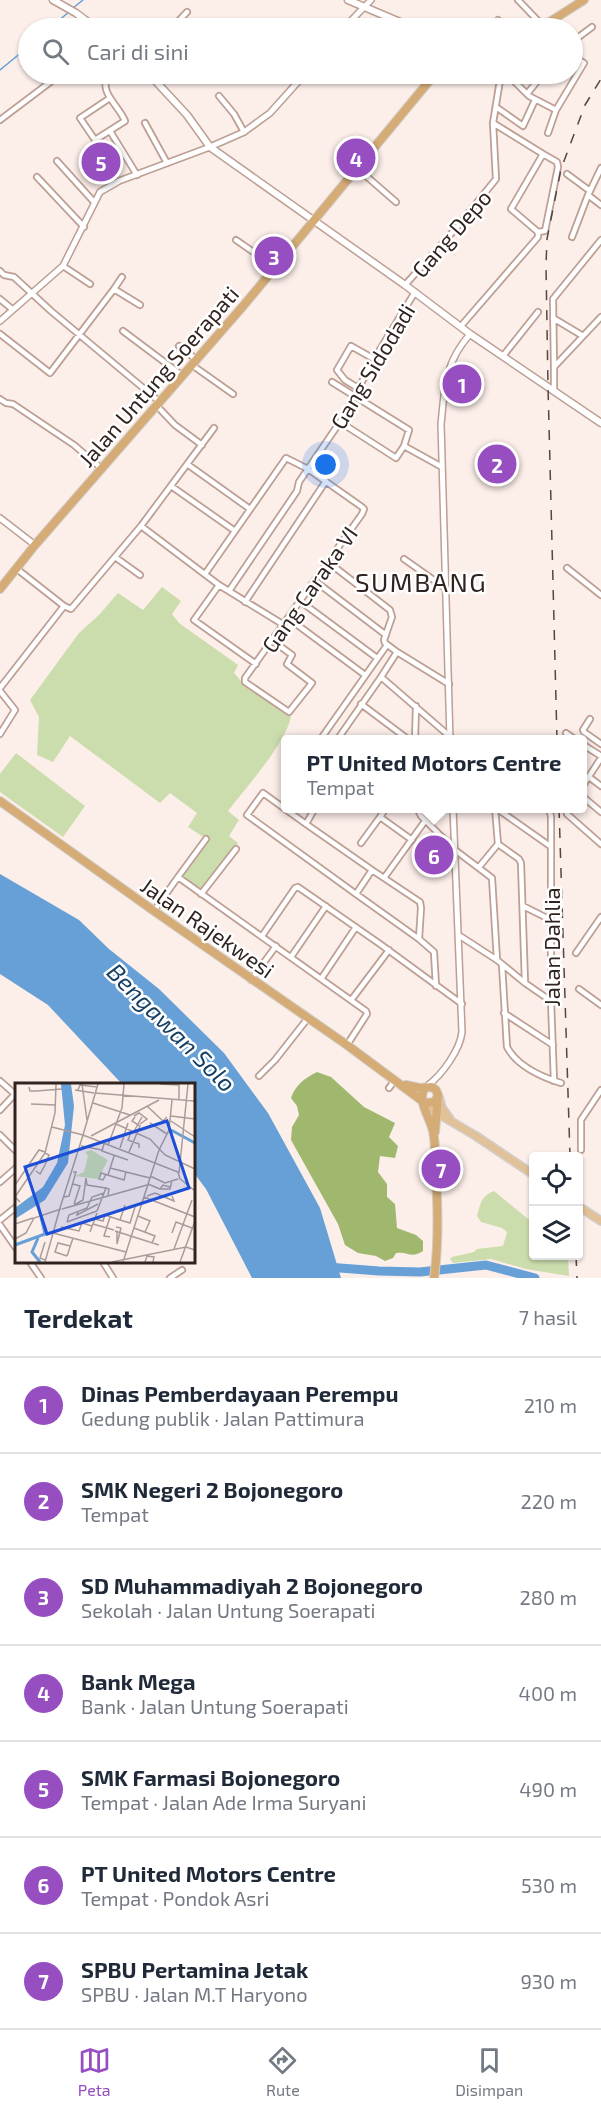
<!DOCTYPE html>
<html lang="id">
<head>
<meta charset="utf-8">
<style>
	:root { --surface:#fff; --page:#f6f6f7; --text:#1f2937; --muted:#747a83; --line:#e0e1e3; --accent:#974ec1 }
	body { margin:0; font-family:"Exo 2",sans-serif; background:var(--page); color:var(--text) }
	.controls { position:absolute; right:18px; bottom:18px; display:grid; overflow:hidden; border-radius:6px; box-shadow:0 2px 4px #0004 }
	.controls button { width:54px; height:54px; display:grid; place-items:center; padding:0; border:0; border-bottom:2px solid var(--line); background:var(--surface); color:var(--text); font:30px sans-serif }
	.you { position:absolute; left:326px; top:465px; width:21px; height:21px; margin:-15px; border:4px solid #fff; border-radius:50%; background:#1a73e8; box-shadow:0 0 0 9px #1a73e833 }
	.badge { display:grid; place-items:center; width:39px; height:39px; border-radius:50%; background:var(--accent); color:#fff; font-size:20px; font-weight:700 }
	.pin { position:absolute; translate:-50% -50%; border:3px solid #fff; box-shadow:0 2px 6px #0006 }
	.popup { position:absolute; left:281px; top:735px; width:306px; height:78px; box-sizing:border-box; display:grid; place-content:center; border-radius:6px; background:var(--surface); filter:drop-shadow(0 2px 4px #0005); font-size:20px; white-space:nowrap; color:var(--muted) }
	.popup b { font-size:22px; color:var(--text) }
	.popup::after { content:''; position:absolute; left:50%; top:100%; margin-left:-12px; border:12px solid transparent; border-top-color:var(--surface) }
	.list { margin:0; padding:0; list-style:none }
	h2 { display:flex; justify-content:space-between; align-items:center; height:78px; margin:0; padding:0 24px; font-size:26px }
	h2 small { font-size:20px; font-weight:400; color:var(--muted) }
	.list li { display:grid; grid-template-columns:39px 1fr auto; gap:18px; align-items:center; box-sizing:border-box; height:96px; padding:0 24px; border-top:2px solid var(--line) }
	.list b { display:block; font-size:22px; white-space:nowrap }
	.list p { margin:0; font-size:20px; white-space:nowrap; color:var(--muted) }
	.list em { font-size:20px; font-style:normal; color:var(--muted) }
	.icon { flex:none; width:33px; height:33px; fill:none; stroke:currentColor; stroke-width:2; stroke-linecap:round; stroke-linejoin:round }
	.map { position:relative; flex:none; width:601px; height:1278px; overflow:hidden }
	.search { position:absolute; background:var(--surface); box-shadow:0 2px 4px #0004; left:18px; right:18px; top:18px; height:66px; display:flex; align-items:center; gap:15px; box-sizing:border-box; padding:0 21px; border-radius:33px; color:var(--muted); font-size:22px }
	.sheet { height:750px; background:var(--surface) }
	nav { display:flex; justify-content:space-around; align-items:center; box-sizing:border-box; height:84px; border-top:2px solid var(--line); background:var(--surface); font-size:16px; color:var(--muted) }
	nav a { display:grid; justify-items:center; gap:3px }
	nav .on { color:var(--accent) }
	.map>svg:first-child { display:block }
	.green { fill:#ccddad }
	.forest { fill:#9fb86e }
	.water { fill:#66a0d7 }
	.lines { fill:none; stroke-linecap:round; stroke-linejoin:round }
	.stream { stroke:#66a0d7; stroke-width:1.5 }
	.river { stroke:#66a0d7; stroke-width:9 }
	.minor-casing { stroke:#bd9f93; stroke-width:8 }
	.tertiary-casing { stroke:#bd9f93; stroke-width:8 }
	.secondary-casing { stroke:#bd9f93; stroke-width:9 }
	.primary-casing { stroke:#d1cfce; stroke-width:10 }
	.trunk-casing { stroke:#d1cfce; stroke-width:10 }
	.minor { stroke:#fff; stroke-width:4.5 }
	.tertiary { stroke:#fff; stroke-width:5 }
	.secondary { stroke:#fff; stroke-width:6 }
	.primary { stroke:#e0c198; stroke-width:7 }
	.trunk { stroke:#d6ac76; stroke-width:8 }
	.rail { stroke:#534743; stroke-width:1.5; stroke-dasharray:10 10; stroke-linecap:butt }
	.labels { text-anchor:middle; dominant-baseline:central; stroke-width:5; stroke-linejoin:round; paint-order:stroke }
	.street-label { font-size:22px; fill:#302420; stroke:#fff }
	.water-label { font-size:24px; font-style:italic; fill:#143f64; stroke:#fff }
	.quarter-label { font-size:26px; letter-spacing:1.5px; fill:#302420; stroke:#fff }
	.inset-river { fill:none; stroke:#66a0d7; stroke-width:3 }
	.inset-road { fill:none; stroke:#aa9d99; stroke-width:1.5 }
	.view { fill:#1d4ed8; fill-opacity:0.15; stroke:#1d4ed8; stroke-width:3 }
	.inset-edge { fill:none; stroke:#302420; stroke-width:3 }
</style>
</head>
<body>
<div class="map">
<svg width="601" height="1278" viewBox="0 0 601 1278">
	<rect width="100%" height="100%" fill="#fceee9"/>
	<!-- green -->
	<path class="green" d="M 162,587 L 181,601 L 172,614 L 179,623 L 238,665 L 234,673 L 241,681 L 291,717 C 284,746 247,786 228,811 L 239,820 L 229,836 L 238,843 L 201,892 L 182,877 L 208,840 L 188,827 L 197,813 L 170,793 L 160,803 L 70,736 L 53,762 L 37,755 L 39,717 L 30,700 L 79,633 L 100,614 L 118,593 L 143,610 Z
		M 16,753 L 85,806 L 63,837 L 0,792 L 0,774 Z
		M 494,1191 L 528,1219 L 533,1220 L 534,1256 L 568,1256 L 569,1276 L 526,1269 L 491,1259 L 453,1263 L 450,1259 L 452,1257 L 474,1252 L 477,1249 L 503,1246 L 507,1232 L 502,1228 L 481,1222 L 477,1216 C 480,1204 482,1195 494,1191 Z"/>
	<!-- forest -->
	<path class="forest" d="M 317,1072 L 331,1077 L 364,1107 L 395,1123 L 389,1137 L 398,1146 L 395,1158 L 380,1156 L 378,1172 L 387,1184 L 387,1197 L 395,1204 L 397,1228 L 416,1235 L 423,1241 L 423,1251 C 411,1259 408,1251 396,1253 L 393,1258 L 385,1261 L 376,1256 L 358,1253 L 345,1245 L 338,1224 L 291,1140 L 292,1127 L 299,1115 L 297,1106 L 291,1098 C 296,1084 305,1078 317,1072 Z"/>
	<!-- water -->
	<path class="water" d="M 0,874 L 79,920 L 109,949 L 159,989 L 224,1053 L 268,1113 L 320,1208 L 341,1278 L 252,1278 L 206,1189 L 194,1173 L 194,1084 L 122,1084 L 48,1005 L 0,974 Z"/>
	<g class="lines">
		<!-- stream -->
		<path class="stream" d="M 73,8 L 83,0
			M 50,28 L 70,11
			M 0,70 L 28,47"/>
		<!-- river -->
		<path class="river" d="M 327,1267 L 379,1271 L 420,1272 L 486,1265 L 535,1278"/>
		<!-- minor casing -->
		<g class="minor-casing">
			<path id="minor" d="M 518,0 L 543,26
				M 498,20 L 508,28
				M 172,28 L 187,12
				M 572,42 L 592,27
				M 109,74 C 97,92 119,105 125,121 L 95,140 L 80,118 L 110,98
				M 507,74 L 529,96 L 556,110
				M 158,82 L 180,74
				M 527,94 L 543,74
				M 219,96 L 234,114 L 244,132
				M 496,107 L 523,126 L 535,100
				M 0,120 L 61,74
				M 145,123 L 167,163
				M 493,123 L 543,154 L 557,162 L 558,167 L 545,231 L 538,232
				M 110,131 L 137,175
				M 548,133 L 556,110 L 584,63 L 572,55
				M 57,161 L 94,202
				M 357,168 L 396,202
				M 567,174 L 590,191 L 588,195 L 601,205
				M 37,177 L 84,227
				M 590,191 L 601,168
				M 572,237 L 588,195
				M 236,240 L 275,267
				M 63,266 L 90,284
				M 0,271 L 4,275 L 14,277 L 51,311 L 160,402
				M 405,285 L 458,226 L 496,179 L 493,123 L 501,74
				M 114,289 L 122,277
				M 0,299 L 12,309
				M 553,318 L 583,336
				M 461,326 L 538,237 L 538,232 L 511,209 L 543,154
				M 123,331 L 183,376
				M 0,334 L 50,373 L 114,289 L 140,305
				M 179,346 L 197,360
				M 503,356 L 538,312
				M 192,365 L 233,394
				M 554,367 L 553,299 L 601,240
				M 332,382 L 409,430 L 404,446 L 442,467
				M 358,388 L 345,380 L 337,370 L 351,346 L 374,359
				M 554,390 L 554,367 L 601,317
				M 0,399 L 6,403 L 13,404 L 74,445 L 102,469
				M 157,406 L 175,425 L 202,445
				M 340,422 L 396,458 L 404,446
				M 187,464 L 250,509
				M 171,486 L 235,531
				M 141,526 L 219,585 L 284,625
				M 115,557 L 140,575
				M 404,559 L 445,588
				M 328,562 L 390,610 L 392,617 L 384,640 L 385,643 L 397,652
				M 567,568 L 601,595
				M 17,569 L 64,606 L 71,609 L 141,526 L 214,428
				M 205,574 L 286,458 L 308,469 L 362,507 L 364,509 L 362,514 L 245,678 L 245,682 L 289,712 L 312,683 L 287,664 L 292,655 L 273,641
				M 315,581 L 386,635
				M 219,585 L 194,620 L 256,664
				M 229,591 L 297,491 L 299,482 L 340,422 L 376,356 L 415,292
				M 300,601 L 377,658
				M 245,602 L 326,481
				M 288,618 L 365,675
				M 449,684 L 397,652 L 381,677 L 454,740
				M 0,688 L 64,606
				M 0,691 L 15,710 L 0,734
				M 361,704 L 409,740
				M 590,719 L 583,730 L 584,732 L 601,744
				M 566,733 L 576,740
				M 320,740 L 387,645
				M 337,740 L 381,677
				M 415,740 L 416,706
				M 582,744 L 601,756
				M 589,777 L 601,786
				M 582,787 L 601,758
				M 582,796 L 601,812
				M 315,808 L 306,824 L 263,793 L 247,815 L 356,894 L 372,870 L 420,902 L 421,908 L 419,939 L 434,952 L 436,986
				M 417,808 L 421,816 L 455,850 L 492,878 L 497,960 L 525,983 L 521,863 L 519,859 L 498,844
				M 496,808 L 550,846
				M 546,808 L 550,812 L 551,817 L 551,1001 L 554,1081
				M 569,808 L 567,814 L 601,844
				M 380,817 L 386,808
				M 306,824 L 372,870
				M 361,843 L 380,817 L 412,840
				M 479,867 L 498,844 L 495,808
				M 178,877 L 206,839
				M 384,878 L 425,821
				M 201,894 L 236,849
				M 356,894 L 419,939
				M 523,906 L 551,920
				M 154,911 L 178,877 L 366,1011 L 367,1014 L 347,1045
				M 262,936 L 295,888 L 298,887 L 380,944 L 462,1004
				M 460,936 L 497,960
				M 576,953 L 601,917
				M 291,957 L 326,906
				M 502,965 L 507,1047 C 517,1066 542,1077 561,1083
				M 321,979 L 356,927
				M 251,980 L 276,946
				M 525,983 L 551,1001
				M 579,989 L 601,1005
				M 352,999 L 389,950
				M 504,1013 L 553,1045
				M 259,1076 L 275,1060 L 308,1018
				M 0,1081 L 16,1095
				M 389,1088 L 395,1080
				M 0,1110 L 15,1094
				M 0,1135 L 16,1151
				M 581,1150 L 581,1120 L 601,1090
				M 0,1182 L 16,1168
				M 0,1220 L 16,1207
				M 0,1225 L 16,1248
				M 30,1262 L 41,1278
				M 103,1262 L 113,1278
				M 170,1278 L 182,1270"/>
		</g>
		<!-- tertiary casing -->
		<g class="tertiary-casing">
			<path id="tertiary" d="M 344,28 L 371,0
				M 0,321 L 63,266 L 100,192 L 119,181 L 210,147 L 244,132 L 270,113 L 305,74
				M 0,518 L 35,545
				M 450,740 L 441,424 C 445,387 444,364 470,334
				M 427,1086 C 442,1075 460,1050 462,1032 L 453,808"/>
		</g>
		<!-- secondary casing -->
		<g class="secondary-casing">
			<path id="secondary" d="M 53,0 L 76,13 L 96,28
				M 348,0 L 414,28
				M 149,74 L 187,115 L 210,147 L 405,285 L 470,334 L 601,423"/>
		</g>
		<!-- primary casing -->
		<g class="primary-casing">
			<path id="primary" d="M 439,1097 L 442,1108 L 450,1119
				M 425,1103 L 437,1113 L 476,1136 L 534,1175
				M 578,1206 L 601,1221"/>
		</g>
		<!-- trunk casing -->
		<g class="trunk-casing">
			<path id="trunk" d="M 540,28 L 584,0
				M 0,589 L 35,545 L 244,305 L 435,74
				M 0,801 L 154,911 L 347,1045 L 425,1103 L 435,1102 L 438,1095
				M 406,1085 L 420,1088 L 432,1087 L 436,1090 L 438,1095 L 435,1132
				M 425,1088 C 416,1098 430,1118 433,1131 C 436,1146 435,1161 436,1177 C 438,1211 439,1244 434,1278"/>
		</g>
		<!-- minor -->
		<use href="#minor" class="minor"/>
		<!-- tertiary -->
		<use href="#tertiary" class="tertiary"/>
		<!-- secondary -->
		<use href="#secondary" class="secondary"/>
		<!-- primary -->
		<use href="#primary" class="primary"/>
		<!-- trunk -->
		<use href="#trunk" class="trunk"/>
		<!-- rail -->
		<path class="rail" d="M 557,740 L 548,386 L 546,265 L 547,239 L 561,169 L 585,105 L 601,79
			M 559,808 L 570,1156
			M 576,1256 L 577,1278"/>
	</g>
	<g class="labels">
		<!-- street labels -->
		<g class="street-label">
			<text transform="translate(451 233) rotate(-49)">Gang Depo</text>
			<text transform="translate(372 366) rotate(-59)">Gang Sidodadi</text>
			<text transform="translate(158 376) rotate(-49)">Jalan Untung Soerapati</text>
			<text transform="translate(309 589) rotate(-55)">Gang Caraka VI</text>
			<text transform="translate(208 927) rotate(35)">Jalan Rajekwesi</text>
			<text transform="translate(551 947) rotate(-90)">Jalan Dahlia</text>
		</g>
		<!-- water labels -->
		<g class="water-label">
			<text transform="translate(172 1027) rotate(45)">Bengawan Solo</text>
		</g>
		<!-- quarter labels -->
		<g class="quarter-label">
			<text x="421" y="581">SUMBANG</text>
		</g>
	</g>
	<!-- overview -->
	<g transform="translate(15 1083)">
		<rect width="180" height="180" fill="#fceee9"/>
		<path d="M 76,67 L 93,77 L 83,96 L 60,93 L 69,89 L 73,73 L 70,69 Z" fill="#ccddad"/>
		<path d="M 46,1 L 56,1 L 59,23 L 53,80 L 30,117 L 0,136 L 0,125 L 28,104 L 42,80 L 50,42 Z" fill="#66a0d7"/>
		<path class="inset-river" d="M 156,47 L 180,60M 23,155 L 17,169 L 25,179M 0,162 L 30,151 L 22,117"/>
		<path class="inset-road" d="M 67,1 L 72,37M 145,1 L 164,2 L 164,17M 14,4 L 15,8 L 21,8 L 47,6M 60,7 L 79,10M 63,7 L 65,2 L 82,4M 80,10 L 180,18M 78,20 L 115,32M 16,21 L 41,22M 132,23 L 148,38 L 152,34M 119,33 L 124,30 L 132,36 L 125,41M 156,33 L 180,36M 156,38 L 180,54M 135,40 L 152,51M 101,41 L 135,56 L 150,72 L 180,86M 37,44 L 68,52M 116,49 L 113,57 L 124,61 L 124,65M 118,50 L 127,34M 68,52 L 83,1M 76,53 L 144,17M 89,61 L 87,68 L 113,77M 93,62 L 107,25 L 109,1M 66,63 L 87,67M 105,65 L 113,40M 114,69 L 125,43 L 117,38 L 120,34M 95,85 L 135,95M 21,88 L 25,91 L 30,82 L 34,72 L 30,70M 164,90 L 173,1M 91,91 L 88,97 L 84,96 L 86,90 L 109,97 L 111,89M 93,92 L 99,73M 135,93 L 150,100 L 163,96M 164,95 L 180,108M 58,101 L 65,103 L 59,121M 133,101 L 145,106 L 148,102 L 155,104M 0,102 L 24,67 L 30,69M 146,106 L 155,106 L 157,97M 132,113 L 140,110 L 159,118 L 157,113M 49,114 L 54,113 L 61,89 L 58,89M 129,114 L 180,134M 5,119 L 0,114 L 30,70 L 40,30 L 41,1M 59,122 L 68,117 L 71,95 L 72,102 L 91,105M 45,125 L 68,52 L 163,89 L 165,96M 47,126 L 132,102M 63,129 L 62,132 L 83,121M 123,133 L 135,138 L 130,149M 80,136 L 88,138 L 90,132 L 105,137 L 110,122M 105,137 L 115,140 L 120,124M 52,139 L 82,128 L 91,105 L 94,106 L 93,112M 52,139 L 54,132 L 72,125 L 77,114 L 89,110M 0,141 L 18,135M 78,141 L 99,147M 46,144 L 64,148 L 67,140 L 77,143M 101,144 L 106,145 L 102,161 L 102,149M 119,145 L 140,153 L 137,160M 100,148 L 144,162M 75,149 L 82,130M 38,150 L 111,169M 157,150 L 161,139 L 177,145M 95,154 L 89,153 L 95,134M 0,156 L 11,150 L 19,135 L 46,126M 30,159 L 25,175 L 30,177M 159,166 L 177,117M 52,173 L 40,169 L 43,160 L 55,163M 52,173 L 58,155M 30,179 L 45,125M 97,179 L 171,164 L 180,167M 108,179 L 144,67 L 154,47 L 157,17M 130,179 L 132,173 L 139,174 L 138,179M 165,179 L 180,138"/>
		<path class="view" d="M 152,38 L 174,105 L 32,151 L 10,84 Z"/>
		<rect width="180" height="180" class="inset-edge"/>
	</g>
</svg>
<div class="controls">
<button><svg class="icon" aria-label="locate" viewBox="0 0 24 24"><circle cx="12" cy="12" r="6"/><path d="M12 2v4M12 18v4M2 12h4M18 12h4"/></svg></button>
<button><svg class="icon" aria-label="layers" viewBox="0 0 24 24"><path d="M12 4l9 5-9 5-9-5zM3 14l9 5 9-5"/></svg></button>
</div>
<div class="you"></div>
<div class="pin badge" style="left:462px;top:384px">1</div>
<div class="pin badge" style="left:497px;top:464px">2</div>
<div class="pin badge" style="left:274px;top:256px">3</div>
<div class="pin badge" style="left:356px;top:158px">4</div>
<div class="pin badge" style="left:101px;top:162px">5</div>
<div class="pin badge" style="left:434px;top:855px">6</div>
<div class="popup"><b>PT United Motors Centre</b>Tempat</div>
<div class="pin badge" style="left:441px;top:1169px">7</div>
<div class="search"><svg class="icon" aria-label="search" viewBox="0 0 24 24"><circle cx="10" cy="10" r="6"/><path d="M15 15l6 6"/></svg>Cari di sini</div>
</div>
<section class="sheet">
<h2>Terdekat<small>7 hasil</small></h2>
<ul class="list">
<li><span class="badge">1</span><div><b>Dinas Pemberdayaan Perempu</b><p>Gedung publik · Jalan Pattimura</p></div><em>210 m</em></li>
<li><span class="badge">2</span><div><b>SMK Negeri 2 Bojonegoro</b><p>Tempat</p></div><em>220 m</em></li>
<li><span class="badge">3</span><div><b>SD Muhammadiyah 2 Bojonegoro</b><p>Sekolah · Jalan Untung Soerapati</p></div><em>280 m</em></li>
<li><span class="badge">4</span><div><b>Bank Mega</b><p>Bank · Jalan Untung Soerapati</p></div><em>400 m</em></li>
<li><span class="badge">5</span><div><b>SMK Farmasi Bojonegoro</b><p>Tempat · Jalan Ade Irma Suryani</p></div><em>490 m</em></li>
<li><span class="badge">6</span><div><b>PT United Motors Centre</b><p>Tempat · Pondok Asri</p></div><em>530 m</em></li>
<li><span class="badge">7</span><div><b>SPBU Pertamina Jetak</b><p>SPBU · Jalan M.T Haryono</p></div><em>930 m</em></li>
</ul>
</section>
<nav>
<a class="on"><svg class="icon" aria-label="map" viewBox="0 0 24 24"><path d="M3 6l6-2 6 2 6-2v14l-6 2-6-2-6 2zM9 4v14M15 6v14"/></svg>Peta</a>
<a><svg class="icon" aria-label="directions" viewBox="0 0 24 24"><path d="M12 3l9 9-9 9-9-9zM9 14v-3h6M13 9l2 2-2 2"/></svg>Rute</a>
<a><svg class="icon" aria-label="saved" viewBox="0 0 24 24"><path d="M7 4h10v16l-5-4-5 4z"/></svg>Disimpan</a>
</nav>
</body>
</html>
